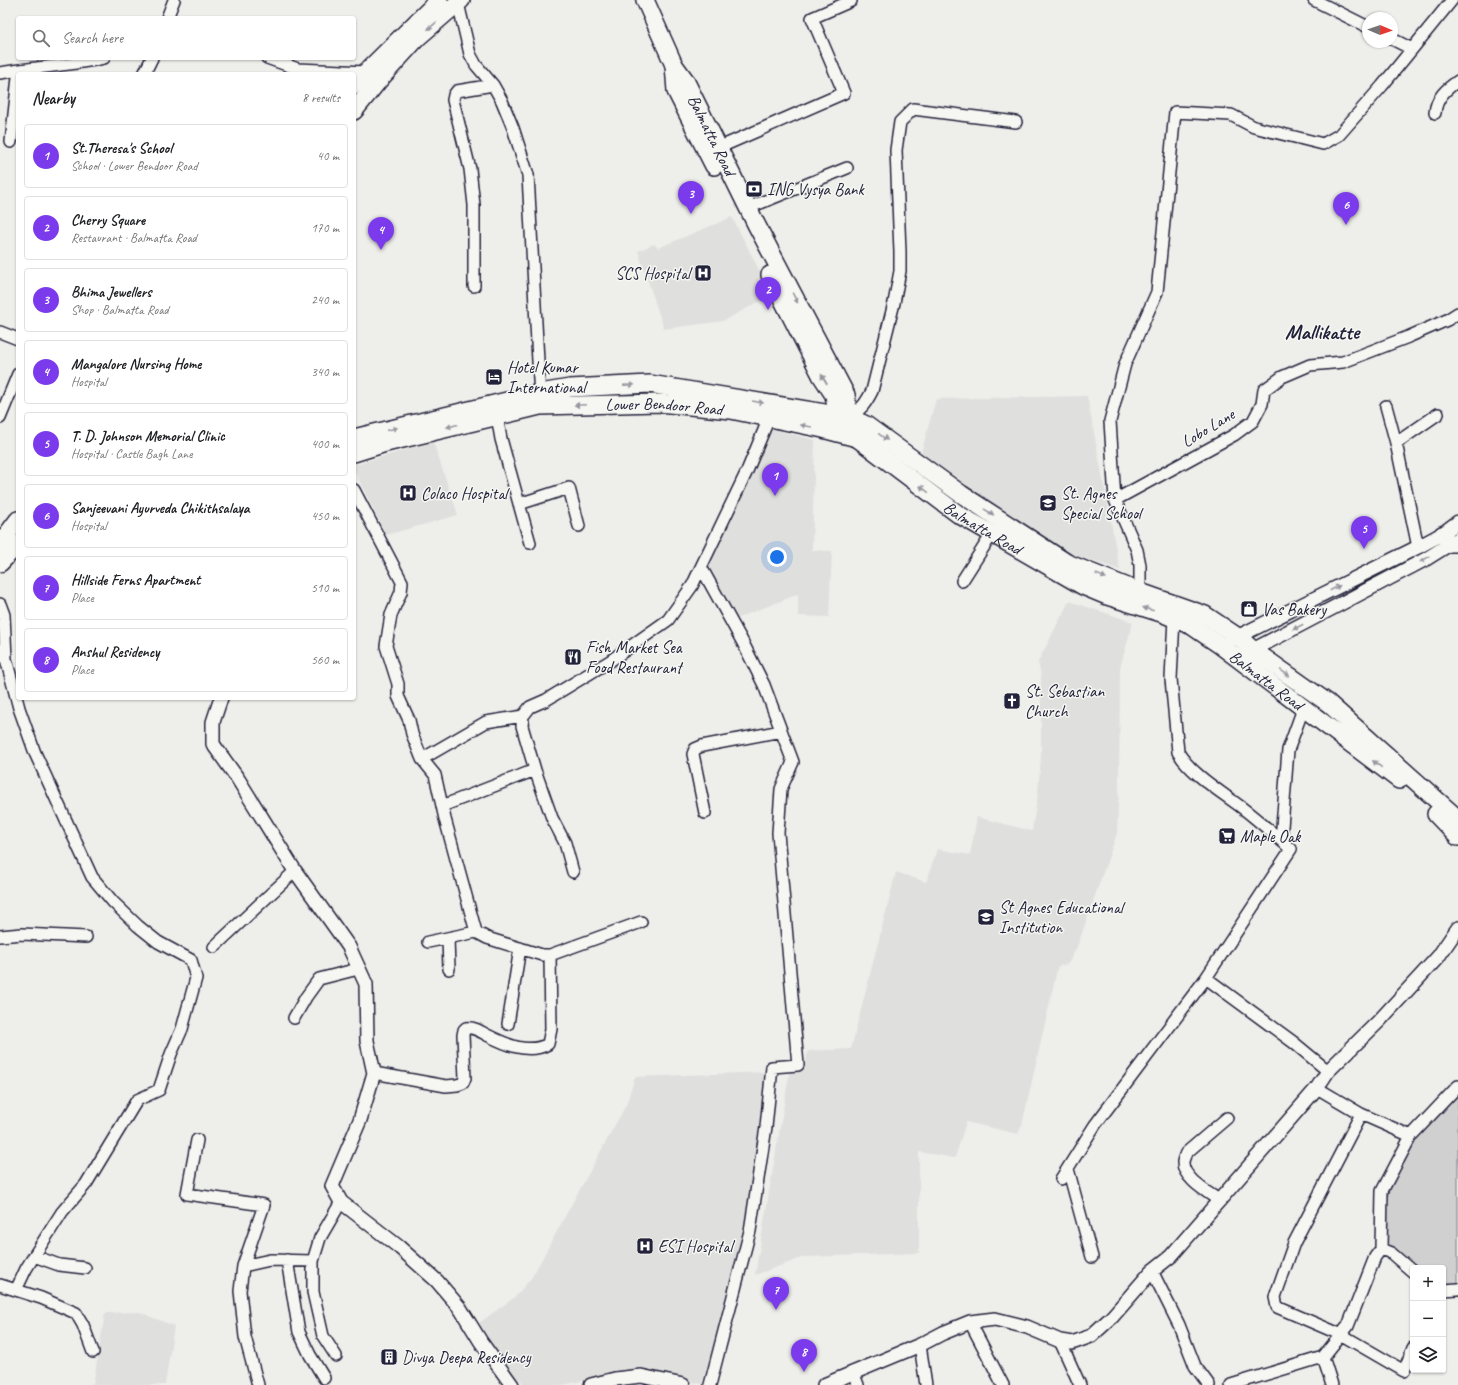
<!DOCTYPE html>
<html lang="en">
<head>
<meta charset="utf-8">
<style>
	:root { --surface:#fff; --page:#f2f2f2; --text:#202124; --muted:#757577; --line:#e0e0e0; --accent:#7c3aed }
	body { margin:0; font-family:Caveat,sans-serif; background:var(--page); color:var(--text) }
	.controls { position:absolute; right:12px; bottom:12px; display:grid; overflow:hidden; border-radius:4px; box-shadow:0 1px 3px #0004 }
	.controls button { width:36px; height:36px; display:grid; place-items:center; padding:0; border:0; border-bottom:1px solid var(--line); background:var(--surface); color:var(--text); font:20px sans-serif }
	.compass { position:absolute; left:1362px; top:12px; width:36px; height:36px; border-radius:50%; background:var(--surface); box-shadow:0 1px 3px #0004; rotate:92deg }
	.you { position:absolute; left:777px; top:557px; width:14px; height:14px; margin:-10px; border:3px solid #fff; border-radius:50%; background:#1a73e8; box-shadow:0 0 0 6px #1a73e833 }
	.badge { display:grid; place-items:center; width:26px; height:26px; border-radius:50%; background:var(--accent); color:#fff; font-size:13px; font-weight:700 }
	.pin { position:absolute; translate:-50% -33px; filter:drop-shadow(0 1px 2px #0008) }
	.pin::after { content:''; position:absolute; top:21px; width:14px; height:12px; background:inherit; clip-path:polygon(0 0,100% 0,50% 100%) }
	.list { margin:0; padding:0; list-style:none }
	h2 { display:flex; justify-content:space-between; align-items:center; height:52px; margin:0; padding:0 16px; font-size:17px }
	h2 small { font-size:13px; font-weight:400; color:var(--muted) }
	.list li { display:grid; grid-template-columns:26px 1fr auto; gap:12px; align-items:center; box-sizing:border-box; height:64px; margin:0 8px 8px; padding:0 8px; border:1px solid var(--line); border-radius:4px }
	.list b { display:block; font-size:15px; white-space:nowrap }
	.list p { margin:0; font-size:13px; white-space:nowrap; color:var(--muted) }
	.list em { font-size:13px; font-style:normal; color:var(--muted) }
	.icon { flex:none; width:22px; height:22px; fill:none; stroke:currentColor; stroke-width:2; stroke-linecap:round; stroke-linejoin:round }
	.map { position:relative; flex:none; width:1458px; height:1385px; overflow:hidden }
	.search { position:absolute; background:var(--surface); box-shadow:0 1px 3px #0004; left:16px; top:16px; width:340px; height:44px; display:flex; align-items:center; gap:10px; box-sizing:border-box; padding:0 14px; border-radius:4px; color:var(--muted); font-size:15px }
	.panel { position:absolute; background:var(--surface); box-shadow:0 1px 3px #0004; left:16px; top:72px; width:340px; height:628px; border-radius:4px }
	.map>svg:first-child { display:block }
	.built { fill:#dfdfde }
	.grass { fill:#d0d0d1; stroke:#797986 }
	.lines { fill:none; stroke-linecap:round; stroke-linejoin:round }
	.minor-casing { stroke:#22223b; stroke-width:14 }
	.tertiary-casing { stroke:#22223b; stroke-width:16 }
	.secondary-casing { stroke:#22223b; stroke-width:18 }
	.primary-casing { stroke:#22223b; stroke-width:20 }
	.minor { stroke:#f6f6f2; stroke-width:11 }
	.tertiary { stroke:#f6f6f2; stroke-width:13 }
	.secondary { stroke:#f6f6f2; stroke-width:15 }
	.primary { stroke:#f6f6f2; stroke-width:17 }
	.oneway { fill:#9797a0 }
	.labels { text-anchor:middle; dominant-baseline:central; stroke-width:3; stroke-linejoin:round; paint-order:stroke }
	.street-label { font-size:17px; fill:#22223b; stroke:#f6f6f2 }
	.poi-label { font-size:17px; fill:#22223b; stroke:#f6f6f2; text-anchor:start }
	.district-label { font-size:21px; font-weight:bold; fill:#22223b; stroke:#f6f6f2 }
</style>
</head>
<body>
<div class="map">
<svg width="1458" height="1385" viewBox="0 0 1458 1385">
	<rect width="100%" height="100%" fill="#eeeeeb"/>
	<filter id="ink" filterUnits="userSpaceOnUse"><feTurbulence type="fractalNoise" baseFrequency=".025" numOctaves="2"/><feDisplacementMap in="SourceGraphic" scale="8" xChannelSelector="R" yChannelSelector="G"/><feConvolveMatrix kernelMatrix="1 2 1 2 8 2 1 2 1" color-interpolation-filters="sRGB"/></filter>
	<g filter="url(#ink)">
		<!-- built -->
		<path class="built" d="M 732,217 L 772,295 L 723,321 L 664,329 L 638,251 L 654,244 L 658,248 Z
			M 1087,396 L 1120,570 L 1056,549 L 920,457 L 936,399 Z
			M 768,428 L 815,440 L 812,550 L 832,551 L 829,617 L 798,616 L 798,594 L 733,620 L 704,567 Z
			M 433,442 L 458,515 L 386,535 L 354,470 L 354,465 Z
			M 1069,601 L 1133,622 L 1120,668 L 1119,786 L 1117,833 L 1077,947 L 1068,964 L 1058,966 L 1022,1125 L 1018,1134 L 966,1122 L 955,1158 L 919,1152 L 919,1253 L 804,1257 L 755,1275 L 790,1069 L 805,1066 L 808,1051 L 851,1049 L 896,872 L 926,882 L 937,849 L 970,855 L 977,817 L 1032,831 L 1038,793 L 1041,756 L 1041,675 L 1038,662 Z
			M 766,1072 L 748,1214 L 724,1312 L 702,1384 L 663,1375 L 633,1371 L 562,1385 L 525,1385 L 507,1368 L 479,1323 L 515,1297 L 532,1277 L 626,1105 L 635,1077 Z
			M 139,1312 L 174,1326 L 165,1385 L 93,1385 L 105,1313 Z"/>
		<!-- grass -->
		<path class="grass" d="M 1458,1095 L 1458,1286 L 1443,1288 L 1443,1268 L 1416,1268 L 1413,1264 L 1385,1249 L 1384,1212 L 1393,1180 L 1411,1143 L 1441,1110 Z"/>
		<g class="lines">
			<!-- minor casing -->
			<g class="minor-casing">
				<path id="minor" d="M 1314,0 L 1368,27
					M 458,3 L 470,54 L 476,65 L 493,85 L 502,101 L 513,128 L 528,175 L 540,398
					M 167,18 L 174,0
					M 1392,39 L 1412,49
					M 267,58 L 298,69 L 366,72 L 368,73
					M 0,73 C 35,67 70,66 104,58
					M 144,74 L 152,58
					M 1435,113 C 1436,98 1446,89 1458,81
					M 11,142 L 18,77
					M 718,148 L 844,93 L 812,18 L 851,1 L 850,0
					M 748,208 L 847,168
					M 474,286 L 474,205 L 470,169 L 453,100 L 454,95 L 457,91 L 493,85
					M 0,332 L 18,339
					M 1386,406 L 1396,443 L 1418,547
					M 497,416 L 501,439 L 530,543
					M 849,417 C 861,410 866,403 872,391 L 894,303 L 900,271 L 900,252 L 896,150 L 900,122 L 913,109 L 1016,122
					M 0,418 L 18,374
					M 1396,443 L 1438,414
					M 354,490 L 402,582 L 401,592 L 391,615 L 386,646 L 398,684 L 398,696 L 409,720 L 412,734 L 422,759 L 435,775 L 445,819 L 476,932 L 487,938 L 542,955 L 550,955 L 641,922
					M 1115,500 L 1110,421 L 1125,364 L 1157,292 L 1175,112 L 1231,115 L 1254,127 L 1323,144 L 1339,135 L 1382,86 L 1452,0
					M 519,504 L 569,488 L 579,526
					M 701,567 L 742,641 L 764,685 L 793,762 L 781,789 L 778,833 L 798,1065 L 772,1067 L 766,1127 L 750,1231 L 710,1385
					M 962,581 L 992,534
					M 1140,592 L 1140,565 L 1137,550 L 1115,500 L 1234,435 L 1253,421 L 1262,404 L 1264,390 L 1282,377 L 1310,365 L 1343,362 L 1408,337 L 1447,320 L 1458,313
					M 0,604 L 4,615 L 6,659 L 19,708 L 35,753 L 92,877 L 113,902 L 138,926 L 158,942 L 191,960 L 196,978 L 182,1029 L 171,1054 L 159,1090 L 137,1100 L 86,1184 L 62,1212 L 34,1256 L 26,1269 L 16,1290
					M 422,759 L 486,722 L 523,716
					M 442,806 L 535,770
					M 705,813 L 693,754 L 695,749 L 702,746 L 781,731
					M 1281,840 L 1288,750 L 1303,709
					M 573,872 L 565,843 L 552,818 L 535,770 L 522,726 L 523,716 L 530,707 L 546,700 L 610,661 L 668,620 L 692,586 L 747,471 L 769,418
					M 0,936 L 22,934 L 86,937
					M 448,938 L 449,969
					M 428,942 L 476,932
					M 214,947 L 295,871
					M 1206,978 L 1293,1042 L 1328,1071
					M 294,1018 L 306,997 L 319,979 L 358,969
					M 508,1024 L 520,948
					M 374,1073 L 446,1086 L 457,1085 L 463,1083 L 465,1078 L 463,1035 L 464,1030 L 466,1028 C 474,1027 480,1031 487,1035 C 505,1044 528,1055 548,1044 L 551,1029 L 550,955
					M 1317,1088 L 1361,1114 L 1411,1136
					M 1361,1114 L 1294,1243 L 1275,1297 L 1277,1307 L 1342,1335 L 1404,1371 L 1413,1348
					M 197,1140 L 187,1194 L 264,1205 L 243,1266
					M 1068,1169 L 1092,1257
					M 1061,1179 L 1095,1125 L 1206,978 L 1291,849 C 1275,835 1258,820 1241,807 C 1221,792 1190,773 1178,752 L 1171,679 L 1174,618
					M 1220,1201 C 1209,1193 1182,1178 1183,1162 C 1183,1160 1185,1156 1186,1153 L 1227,1118
					M 1381,1249 L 1391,1253 L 1413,1272
					M 34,1256 L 59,1265 L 85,1268
					M 287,1260 L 299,1332 L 310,1355 L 324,1378
					M 1152,1271 L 1179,1325 L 1195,1366 L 1209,1385
					M 0,1285 L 41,1298 L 76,1313 L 83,1325 L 93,1352
					M 1443,1290 L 1458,1289
					M 970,1322 L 1003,1385
					M 1060,1341 L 1080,1385
					M 920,1345 L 926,1385
					M 336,1356 L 323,1336 L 313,1292 L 313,1261 L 320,1238 L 341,1202
					M 1323,1357 L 1332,1385
					M 853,1372 L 858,1385
					M 258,1385 L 245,1337 L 240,1291 L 243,1266 L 270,1260 L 313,1261
					M 1231,1385 L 1323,1357 L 1348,1326 L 1375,1257 L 1381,1249 L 1382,1191 L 1411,1136 L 1458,1086"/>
			</g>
			<!-- tertiary casing -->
			<g class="tertiary-casing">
				<path id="tertiary" d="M 1231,640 L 1418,547 L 1442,534 L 1458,522
					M 1247,653 L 1426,559 L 1458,539
					M 221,698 L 213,722 L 213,744 L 238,779 L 295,871 L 349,947 L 366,984 L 367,1041 L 374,1073 L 360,1120 L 332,1186 L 341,1202 L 399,1247 L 437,1281 L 460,1308 L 481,1342 L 512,1385
					M 591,1385 L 615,1379 L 641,1376 L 683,1385
					M 824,1385 L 920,1345 L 943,1333 L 970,1322 L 995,1319 L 1027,1327 L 1060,1341 L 1072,1343 L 1091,1336 L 1112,1317 L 1152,1271 L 1171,1256 L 1317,1088 L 1328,1071 L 1379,1021 L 1438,957 L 1458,928"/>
			</g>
			<!-- secondary casing -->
			<g class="secondary-casing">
				<path id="secondary" d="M 1442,534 L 1451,544 L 1458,544"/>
			</g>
			<!-- primary casing -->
			<g class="primary-casing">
				<g id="primary">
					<path id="s1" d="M 645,0 L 674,65 L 685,80 L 756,224 L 846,395 L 849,417 L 857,438 L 958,514 L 1083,586 L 1107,596 L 1164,614 L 1192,626 L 1220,645 L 1399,780"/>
					<path d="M 674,65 L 676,91 L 714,166"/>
					<path d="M 354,85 L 366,72 L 439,0"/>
					<path d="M 354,111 L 379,80 L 417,38 L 461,0"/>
					<path d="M 770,275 L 821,375 L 834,395 L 836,407 L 835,426"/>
					<path d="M 354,438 L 540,393 L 570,388 L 650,384 L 849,417 L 866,425 L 961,494 L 1067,563 L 1140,592 L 1205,615 L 1238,637 L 1253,650 L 1328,703 L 1458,819"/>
					<path id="s2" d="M 354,453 L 386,443 L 540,406 L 659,403 L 731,410 L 823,429 L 857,438"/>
					<path d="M 0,544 L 18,520"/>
					<path d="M 0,563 L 18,544"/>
					<path d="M 1436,814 L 1458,837"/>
				</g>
			</g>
			<!-- minor -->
			<use href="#minor" class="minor"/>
			<!-- tertiary -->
			<use href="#tertiary" class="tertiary"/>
			<!-- secondary -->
			<use href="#secondary" class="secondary"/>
			<!-- primary -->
			<use href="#primary" class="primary"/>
		</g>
		<!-- one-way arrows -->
		<defs><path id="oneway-solid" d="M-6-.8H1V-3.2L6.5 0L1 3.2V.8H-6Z"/></defs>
		<g class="oneway">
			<use href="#oneway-solid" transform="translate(432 26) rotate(139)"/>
			<use href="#oneway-solid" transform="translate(795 298) rotate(62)"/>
			<use href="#oneway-solid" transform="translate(824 379) rotate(-121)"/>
			<use href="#oneway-solid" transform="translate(629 385) rotate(-3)"/>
			<use href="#oneway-solid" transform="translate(758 402) rotate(10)"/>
			<use href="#oneway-solid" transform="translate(580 405) rotate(178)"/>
			<use href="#oneway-solid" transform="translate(452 426) rotate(166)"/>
			<use href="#oneway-solid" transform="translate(806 426) rotate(-170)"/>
			<use href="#oneway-solid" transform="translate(392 429) rotate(-14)"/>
			<use href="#oneway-solid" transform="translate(883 437) rotate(36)"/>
			<use href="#oneway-solid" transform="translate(924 489) rotate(-143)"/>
			<use href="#oneway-solid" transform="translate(989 512) rotate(32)"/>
			<use href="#oneway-solid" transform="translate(1425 559) rotate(151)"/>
			<use href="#oneway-solid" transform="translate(1101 576) rotate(22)"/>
			<use href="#oneway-solid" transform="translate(1335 588) rotate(-27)"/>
			<use href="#oneway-solid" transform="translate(1148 609) rotate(-163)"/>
			<use href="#oneway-solid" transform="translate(1298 627) rotate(152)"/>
			<use href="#oneway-solid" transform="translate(1285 673) rotate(35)"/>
			<use href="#oneway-solid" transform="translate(1377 764) rotate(-143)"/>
		</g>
	</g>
	<!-- icons -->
	<defs>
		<g id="bank-square" transform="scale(0.9)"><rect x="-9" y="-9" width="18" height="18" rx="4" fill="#22223b" stroke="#f6f6f2"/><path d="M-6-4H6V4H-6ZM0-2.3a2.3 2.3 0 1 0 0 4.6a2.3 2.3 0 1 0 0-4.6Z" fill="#fff"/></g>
		<g id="hospital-square" transform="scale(0.9)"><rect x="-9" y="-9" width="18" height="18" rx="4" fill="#22223b" stroke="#f6f6f2"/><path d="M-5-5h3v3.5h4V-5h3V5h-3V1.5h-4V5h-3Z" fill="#fff"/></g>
		<g id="hotel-square" transform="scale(0.9)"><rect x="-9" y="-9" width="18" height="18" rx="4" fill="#22223b" stroke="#f6f6f2"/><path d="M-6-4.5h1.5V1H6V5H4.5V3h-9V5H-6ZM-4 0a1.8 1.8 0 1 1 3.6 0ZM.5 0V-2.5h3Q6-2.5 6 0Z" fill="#fff"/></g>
		<g id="school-square" transform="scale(0.9)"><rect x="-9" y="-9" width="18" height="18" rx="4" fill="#22223b" stroke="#f6f6f2"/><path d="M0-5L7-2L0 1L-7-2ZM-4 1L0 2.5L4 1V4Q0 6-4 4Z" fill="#fff"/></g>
		<g id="shop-square" transform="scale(0.9)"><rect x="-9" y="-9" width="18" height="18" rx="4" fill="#22223b" stroke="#f6f6f2"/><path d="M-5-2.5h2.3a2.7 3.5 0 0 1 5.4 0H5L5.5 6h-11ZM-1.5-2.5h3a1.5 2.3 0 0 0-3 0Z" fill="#fff"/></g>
		<g id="restaurant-square" transform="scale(0.9)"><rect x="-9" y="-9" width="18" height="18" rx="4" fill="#22223b" stroke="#f6f6f2"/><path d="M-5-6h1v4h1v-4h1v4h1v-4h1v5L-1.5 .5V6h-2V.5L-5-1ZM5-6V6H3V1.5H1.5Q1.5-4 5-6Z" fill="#fff"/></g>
		<g id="church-square" transform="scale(0.9)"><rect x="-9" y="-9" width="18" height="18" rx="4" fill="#22223b" stroke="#f6f6f2"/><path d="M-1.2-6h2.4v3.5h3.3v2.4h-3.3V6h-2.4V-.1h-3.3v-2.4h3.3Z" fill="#fff"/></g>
		<g id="supermarket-square" transform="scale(0.9)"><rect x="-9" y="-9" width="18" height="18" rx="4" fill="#22223b" stroke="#f6f6f2"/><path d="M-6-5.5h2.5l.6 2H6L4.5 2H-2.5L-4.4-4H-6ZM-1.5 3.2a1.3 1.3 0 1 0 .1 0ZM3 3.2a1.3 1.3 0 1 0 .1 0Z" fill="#fff"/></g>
		<g id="building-square" transform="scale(0.9)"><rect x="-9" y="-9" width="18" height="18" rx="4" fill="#22223b" stroke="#f6f6f2"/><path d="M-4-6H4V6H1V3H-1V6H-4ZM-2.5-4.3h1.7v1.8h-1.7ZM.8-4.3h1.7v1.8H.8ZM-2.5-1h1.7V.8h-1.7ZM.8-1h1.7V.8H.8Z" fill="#fff"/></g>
	</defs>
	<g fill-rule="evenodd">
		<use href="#bank-square" x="754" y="189"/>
		<use href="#hospital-square" x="703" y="273"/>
		<use href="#hotel-square" x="494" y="377"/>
		<use href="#hospital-square" x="408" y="493"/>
		<use href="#school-square" x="1048" y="503"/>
		<use href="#shop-square" x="1249" y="609"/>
		<use href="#restaurant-square" x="573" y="657"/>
		<use href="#church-square" x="1012" y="701"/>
		<use href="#supermarket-square" x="1227" y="836"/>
		<use href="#school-square" x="986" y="917"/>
		<use href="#hospital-square" x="645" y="1246"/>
		<use href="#building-square" x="389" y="1357"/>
	</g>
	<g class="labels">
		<!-- street labels -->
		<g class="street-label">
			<text stroke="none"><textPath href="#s1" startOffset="151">Balmatta Road</textPath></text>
			<text stroke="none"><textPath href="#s2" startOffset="316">Lower Bendoor Road</textPath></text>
			<text transform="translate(1208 428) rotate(-31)">Lobo Lane</text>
			<text stroke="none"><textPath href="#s1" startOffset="643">Balmatta Road</textPath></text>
			<text stroke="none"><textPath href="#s1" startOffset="967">Balmatta Road</textPath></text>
		</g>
		<!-- poi labels -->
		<g class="poi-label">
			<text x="767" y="189">ING Vysya Bank</text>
			<text x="690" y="273" text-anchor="end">SCS Hospital</text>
			<text x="507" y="367">Hotel Kumar<tspan x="507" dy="20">International</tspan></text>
			<text x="421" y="493">Colaco Hospital</text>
			<text x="1061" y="493">St. Agnes<tspan x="1061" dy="20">Special School</tspan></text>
			<text x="1262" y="609">Vas Bakery</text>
			<text x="586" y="647">Fish Market Sea<tspan x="586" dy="20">Food Restaurant</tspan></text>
			<text x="1025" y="691">St. Sebastian<tspan x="1025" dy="20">Church</tspan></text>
			<text x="1240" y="836">Maple Oak</text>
			<text x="999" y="907">St Agnes Educational<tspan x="999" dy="20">Institution</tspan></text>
			<text x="658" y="1246">ESI Hospital</text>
			<text x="402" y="1357">Divya Deepa Residency</text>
		</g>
		<!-- district labels -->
		<g class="district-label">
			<text x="1322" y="332">Mallikatte</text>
		</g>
	</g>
</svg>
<div class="controls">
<button>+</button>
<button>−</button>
<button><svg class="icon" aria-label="layers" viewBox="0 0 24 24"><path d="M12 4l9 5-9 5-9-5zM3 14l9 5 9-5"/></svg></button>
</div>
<svg class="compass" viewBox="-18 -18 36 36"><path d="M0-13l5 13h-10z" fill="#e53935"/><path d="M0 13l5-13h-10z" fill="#757577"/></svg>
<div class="you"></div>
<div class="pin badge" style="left:775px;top:496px">1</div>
<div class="pin badge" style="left:768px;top:310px">2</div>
<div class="pin badge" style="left:691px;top:214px">3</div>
<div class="pin badge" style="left:381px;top:250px">4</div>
<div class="pin badge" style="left:1364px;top:549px">5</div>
<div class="pin badge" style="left:1346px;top:225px">6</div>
<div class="pin badge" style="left:776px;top:1310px">7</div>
<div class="pin badge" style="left:804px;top:1372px">8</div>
<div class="search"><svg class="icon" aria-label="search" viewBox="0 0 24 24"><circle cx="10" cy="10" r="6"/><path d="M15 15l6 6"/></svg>Search here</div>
<section class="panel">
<h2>Nearby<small>8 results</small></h2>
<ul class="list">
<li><span class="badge">1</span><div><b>St.Theresa's School</b><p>School · Lower Bendoor Road</p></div><em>40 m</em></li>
<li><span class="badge">2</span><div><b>Cherry Square</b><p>Restaurant · Balmatta Road</p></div><em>170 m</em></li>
<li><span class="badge">3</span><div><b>Bhima Jewellers</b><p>Shop · Balmatta Road</p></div><em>240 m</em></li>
<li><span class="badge">4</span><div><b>Mangalore Nursing Home</b><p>Hospital</p></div><em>340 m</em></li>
<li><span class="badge">5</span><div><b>T. D. Johnson Memorial Clinic</b><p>Hospital · Castle Bagh Lane</p></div><em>400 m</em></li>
<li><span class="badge">6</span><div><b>Sanjeevani Ayurveda Chikithsalaya</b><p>Hospital</p></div><em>450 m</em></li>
<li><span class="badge">7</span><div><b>Hillside Ferns Apartment</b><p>Place</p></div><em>510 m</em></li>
<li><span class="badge">8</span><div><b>Anshul Residency</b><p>Place</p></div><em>560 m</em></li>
</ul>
</section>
</div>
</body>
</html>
